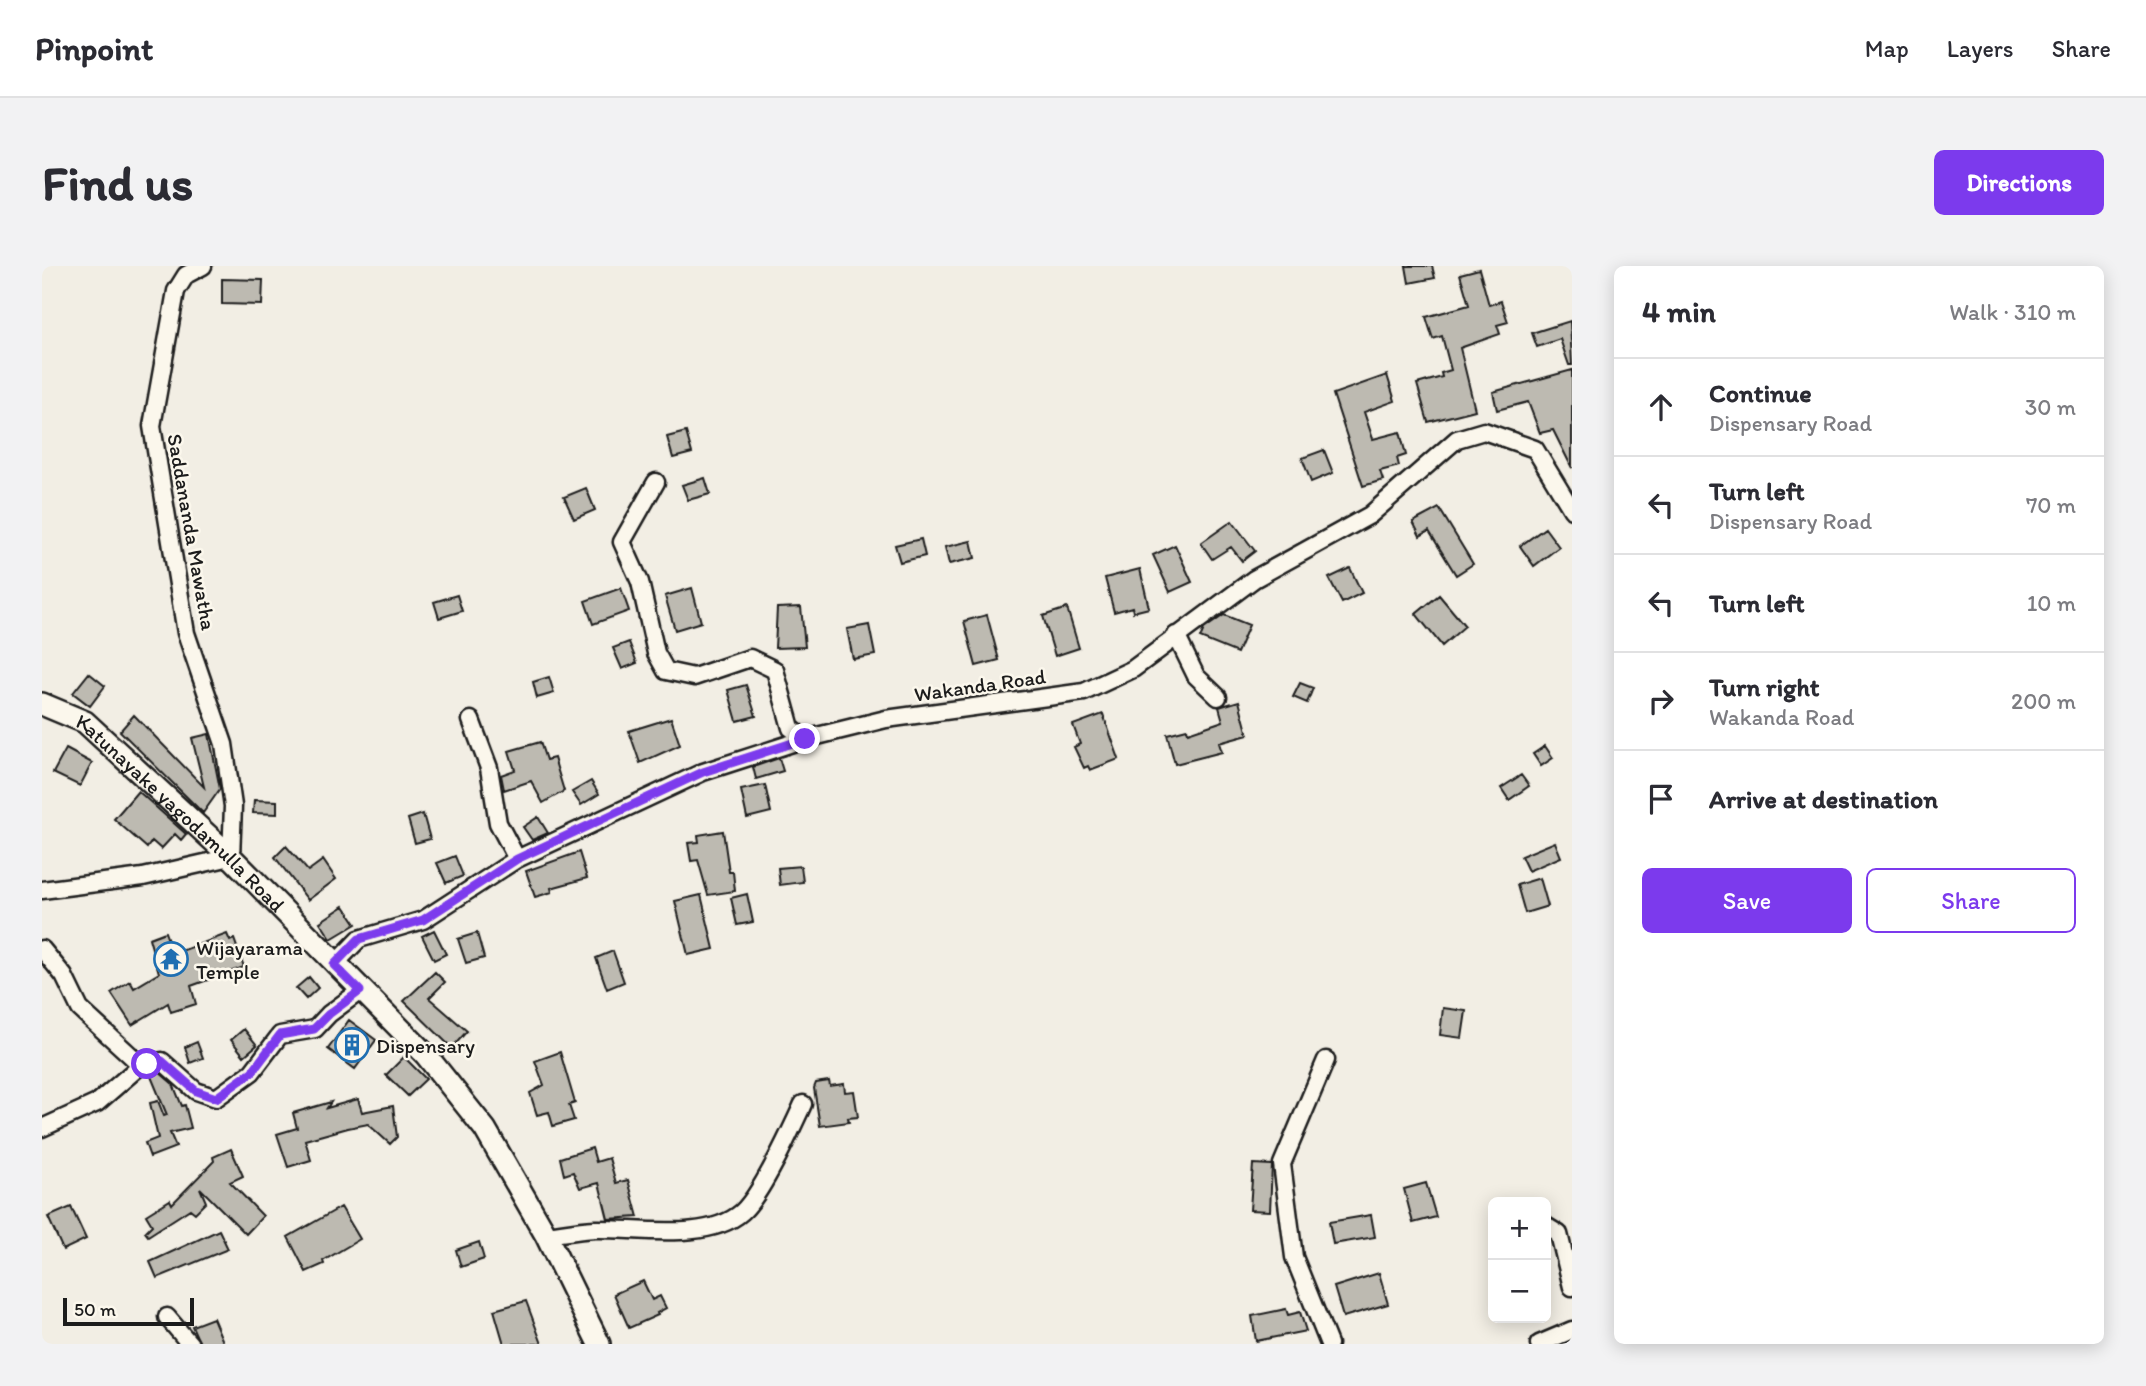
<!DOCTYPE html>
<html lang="en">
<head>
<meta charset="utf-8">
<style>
	:root { --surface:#fff; --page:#f2f2f3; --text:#2b2b33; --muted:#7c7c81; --line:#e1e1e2; --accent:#7c3aed }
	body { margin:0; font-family:Itim,sans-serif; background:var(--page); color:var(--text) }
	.controls { position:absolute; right:21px; bottom:21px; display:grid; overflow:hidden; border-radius:10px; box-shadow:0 4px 18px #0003 }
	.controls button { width:63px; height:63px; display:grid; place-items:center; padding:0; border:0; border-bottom:2px solid var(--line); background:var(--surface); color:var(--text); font:35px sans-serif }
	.scale { position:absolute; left:21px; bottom:18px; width:131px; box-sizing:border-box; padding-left:7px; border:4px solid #1c1c1c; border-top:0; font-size:19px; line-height:24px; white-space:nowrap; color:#1c1c1c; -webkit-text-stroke:5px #fbf7ec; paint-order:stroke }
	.stop { position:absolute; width:21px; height:21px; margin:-16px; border:5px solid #7c3aed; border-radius:50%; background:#fff }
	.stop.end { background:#7c3aed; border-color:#fff; box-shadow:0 2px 7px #0008 }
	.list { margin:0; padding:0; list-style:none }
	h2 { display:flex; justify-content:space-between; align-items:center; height:91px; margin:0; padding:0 28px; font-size:30px }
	h2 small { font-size:23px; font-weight:400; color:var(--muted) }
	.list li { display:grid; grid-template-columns:46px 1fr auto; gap:21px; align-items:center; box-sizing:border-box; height:98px; padding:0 28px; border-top:2px solid var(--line) }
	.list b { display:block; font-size:26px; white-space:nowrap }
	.list p { margin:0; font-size:23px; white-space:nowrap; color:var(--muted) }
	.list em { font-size:23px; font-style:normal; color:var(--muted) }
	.actions { display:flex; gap:14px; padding:21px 28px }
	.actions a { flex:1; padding:16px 0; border:2px solid var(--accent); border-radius:10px; text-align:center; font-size:24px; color:var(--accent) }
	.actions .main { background:var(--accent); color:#fff }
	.icon { flex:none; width:38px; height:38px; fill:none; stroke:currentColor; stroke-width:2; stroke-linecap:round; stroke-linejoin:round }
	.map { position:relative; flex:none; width:1530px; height:1078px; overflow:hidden; border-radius:10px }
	header { display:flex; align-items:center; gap:42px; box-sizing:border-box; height:98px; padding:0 35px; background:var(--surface); border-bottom:2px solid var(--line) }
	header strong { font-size:33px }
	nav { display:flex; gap:38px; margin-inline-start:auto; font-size:24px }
	.intro { display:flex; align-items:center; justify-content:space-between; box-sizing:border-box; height:168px; padding:0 42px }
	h1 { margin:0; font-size:49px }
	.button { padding:18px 32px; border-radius:10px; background:var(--accent); color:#fff; font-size:24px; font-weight:700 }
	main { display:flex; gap:42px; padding:0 42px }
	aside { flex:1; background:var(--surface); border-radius:10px; box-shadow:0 4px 18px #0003 }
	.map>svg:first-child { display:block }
	.building { fill:#bdbab1; stroke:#1c1c1c; stroke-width:2 }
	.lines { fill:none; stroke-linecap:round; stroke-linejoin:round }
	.minor-casing { stroke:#1c1c1c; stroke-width:21 }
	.secondary-casing { stroke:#1c1c1c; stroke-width:26 }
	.minor { stroke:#fbf7ec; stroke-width:16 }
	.secondary { stroke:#fbf7ec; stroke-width:21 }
	.route { stroke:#7c3aed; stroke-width:9 }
	.labels { text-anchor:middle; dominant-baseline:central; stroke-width:5; stroke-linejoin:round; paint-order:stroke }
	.street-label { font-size:21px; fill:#1c1c1c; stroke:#fbf7ec }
	.poi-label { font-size:21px; fill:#1c1c1c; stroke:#fbf7ec; text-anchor:start }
</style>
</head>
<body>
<header>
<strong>Pinpoint</strong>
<nav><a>Map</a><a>Layers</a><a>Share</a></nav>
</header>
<div class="intro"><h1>Find us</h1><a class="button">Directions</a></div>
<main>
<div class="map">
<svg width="1530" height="1078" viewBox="0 0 1530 1078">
	<rect width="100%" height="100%" fill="#f2eee4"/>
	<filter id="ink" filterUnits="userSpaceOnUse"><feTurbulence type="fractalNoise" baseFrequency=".0143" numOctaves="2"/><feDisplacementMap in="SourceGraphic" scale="14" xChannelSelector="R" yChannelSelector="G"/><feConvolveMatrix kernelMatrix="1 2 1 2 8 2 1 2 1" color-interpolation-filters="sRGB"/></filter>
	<g filter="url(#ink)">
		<!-- building -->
		<path class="building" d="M 1364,0 L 1390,0 L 1393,12 L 1367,17 Z
			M 1437,3 L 1447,39 L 1459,35 L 1466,56 L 1455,59 L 1458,68 L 1418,82 L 1433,144 L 1386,156 L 1375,118 L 1400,111 L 1399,107 L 1409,104 L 1400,70 L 1391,73 L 1384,51 L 1427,39 L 1418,8 Z
			M 180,13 L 221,14 L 220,39 L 180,38 Z
			M 1528,55 L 1530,99 L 1527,99 L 1518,73 L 1495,81 L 1490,67 Z
			M 1530,104 L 1530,202 L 1511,164 L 1498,167 L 1486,136 L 1455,144 L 1451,126 Z
			M 1345,109 L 1353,135 L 1322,146 L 1331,173 L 1358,166 L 1364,189 L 1355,192 L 1357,200 L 1338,205 L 1341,214 L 1321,220 L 1291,128 Z
			M 644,166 L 650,187 L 631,192 L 625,171 Z
			M 1282,184 L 1291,207 L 1269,216 L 1260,192 Z
			M 663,212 L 668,228 L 646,234 L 640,219 Z
			M 544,222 L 553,244 L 532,253 L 522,231 Z
			M 1397,242 L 1431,298 L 1414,309 L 1387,265 L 1378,270 L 1371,256 Z
			M 1190,255 L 1213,285 L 1200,295 L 1189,281 L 1170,293 L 1159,277 Z
			M 1503,262 L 1517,281 L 1492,300 L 1478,280 Z
			M 879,273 L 883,290 L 858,296 L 853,279 Z
			M 929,275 L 933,292 L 907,298 L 903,281 Z
			M 1133,279 L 1150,316 L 1128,326 L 1111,289 Z
			M 1308,302 L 1320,327 L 1300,337 L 1287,312 Z
			M 1098,303 L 1107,342 L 1091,346 L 1090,341 L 1072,346 L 1063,312 Z
			M 579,322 L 587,345 L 551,358 L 543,335 Z
			M 650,322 L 659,356 L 633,364 L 623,330 Z
			M 415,329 L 420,345 L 397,352 L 392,336 Z
			M 1397,329 L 1423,360 L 1400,380 L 1374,348 Z
			M 759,341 L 763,381 L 733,382 L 735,342 Z
			M 1025,342 L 1037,382 L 1013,390 L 1001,350 Z
			M 945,349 L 957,394 L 934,400 L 922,355 Z
			M 1182,349 L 1207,359 L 1195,387 L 1158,372 L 1162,363 Z
			M 827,359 L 833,389 L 811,393 L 805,363 Z
			M 587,376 L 595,397 L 580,403 L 571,382 Z
			M 47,407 L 63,420 L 48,440 L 31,427 Z
			M 507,411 L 512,427 L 495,432 L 491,416 Z
			M 1258,417 L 1271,422 L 1265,437 L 1251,431 Z
			M 704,419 L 714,450 L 695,455 L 686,424 Z
			M 1197,435 L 1206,469 L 1177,477 L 1180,486 L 1133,498 L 1125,468 L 1145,463 L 1146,467 L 1181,455 L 1177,441 Z
			M 1061,448 L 1077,493 L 1048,504 L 1046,500 L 1042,502 L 1032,481 L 1038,478 L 1031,459 Z
			M 92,449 L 162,521 L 150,472 L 167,468 L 178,523 L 161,547 L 78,465 Z
			M 629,452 L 638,479 L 598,497 L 587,465 Z
			M 498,476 L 504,494 L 512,492 L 522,525 L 501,537 L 489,515 L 462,524 L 459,509 L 473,504 L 467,485 Z
			M 1503,480 L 1511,492 L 1499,500 L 1491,488 Z
			M 24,483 L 50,497 L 38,520 L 11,507 Z
			M 737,492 L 741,505 L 714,513 L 711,501 Z
			M 1479,509 L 1487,520 L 1467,534 L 1459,522 Z
			M 549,515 L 557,528 L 539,539 L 530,526 Z
			M 723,519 L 729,546 L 705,552 L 699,524 Z
			M 96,525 L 144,568 L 139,574 L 133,568 L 119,583 L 110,575 L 105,582 L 72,553 Z
			M 212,534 L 235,535 L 235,548 L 211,547 Z
			M 381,548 L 388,573 L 373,577 L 366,553 Z
			M 496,551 L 506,567 L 490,574 L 481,561 Z
			M 681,565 L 687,606 L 691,606 L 693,625 L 666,629 L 656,594 L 649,595 L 646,577 L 657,576 L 656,569 Z
			M 1513,576 L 1519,591 L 1486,605 L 1479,590 Z
			M 244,580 L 266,605 L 281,594 L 294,613 L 266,634 L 233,591 Z
			M 537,586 L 545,612 L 509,622 L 510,626 L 493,631 L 484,605 Z
			M 413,590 L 421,610 L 404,617 L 395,597 Z
			M 759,600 L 761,616 L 738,619 L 736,602 Z
			M 1498,612 L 1506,640 L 1483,647 L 1475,619 Z
			M 705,628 L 711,656 L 695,659 L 689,632 Z
			M 659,629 L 672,683 L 646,689 L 633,635 Z
			M 302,640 L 314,658 L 289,673 L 278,656 Z
			M 392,664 L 404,688 L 392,694 L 380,670 Z
			M 123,666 L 131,688 L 185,668 L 188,675 L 192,673 L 202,701 L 149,720 L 154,738 L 129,746 L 126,737 L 90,759 L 69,727 L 88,715 L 92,722 L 117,707 L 107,672 Z
			M 435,667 L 442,692 L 424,697 L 416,673 Z
			M 571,685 L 582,716 L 565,723 L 554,692 Z
			M 393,706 L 403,716 L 387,732 L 425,765 L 410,782 L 362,735 Z
			M 267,711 L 276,722 L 264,733 L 254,722 Z
			M 1401,742 L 1424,745 L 1420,772 L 1398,769 Z
			M 307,754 L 334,774 L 313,803 L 286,783 Z
			M 202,763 L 215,779 L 202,790 L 189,774 Z
			M 155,776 L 161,792 L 148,797 L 143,781 Z
			M 518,786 L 533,837 L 527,839 L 532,854 L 511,860 L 507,846 L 495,849 L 488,827 L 502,819 L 493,795 Z
			M 362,791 L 384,813 L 366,830 L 344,809 Z
			M 117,806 L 131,818 L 140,840 L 143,839 L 149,862 L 128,867 L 134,881 L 108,891 L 103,877 L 116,872 L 108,837 L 116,835 L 122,850 L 125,849 L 108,808 Z
			M 787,815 L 788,820 L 802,818 L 803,826 L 812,825 L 816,851 L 806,852 L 807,856 L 778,860 L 772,822 L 774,817 Z
			M 316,833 L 320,846 L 351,840 L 355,871 L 348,878 L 326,858 L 306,862 L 263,874 L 269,894 L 246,901 L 235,868 L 255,862 L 251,847 L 289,836 L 285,842 Z
			M 550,882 L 554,896 L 567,892 L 574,917 L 586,914 L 596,951 L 566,953 L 557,917 L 538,922 L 531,906 L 522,909 L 518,892 Z
			M 189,883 L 201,910 L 188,916 L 221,950 L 204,968 L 158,922 L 164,936 L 153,947 L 148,943 L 106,970 L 103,966 L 110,959 L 104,949 L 128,934 L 130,938 L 172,895 L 171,891 Z
			M 1211,898 L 1230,899 L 1228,945 L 1208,944 Z
			M 1384,917 L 1394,951 L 1371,957 L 1362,923 Z
			M 29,941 L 44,973 L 21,984 L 6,951 Z
			M 299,941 L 318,973 L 281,995 L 282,998 L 264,1006 L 246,971 Z
			M 1329,949 L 1333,971 L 1291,978 L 1287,956 Z
			M 177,964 L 186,983 L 115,1012 L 108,996 Z
			M 437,976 L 442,993 L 419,1001 L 414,984 Z
			M 1337,1007 L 1346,1038 L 1301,1051 L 1292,1021 Z
			M 601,1015 L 610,1034 L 618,1030 L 624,1042 L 615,1047 L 616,1049 L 587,1062 L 572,1028 Z
			M 484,1035 L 500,1078 L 462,1078 L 452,1044 Z
			M 1244,1043 L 1246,1049 L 1258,1046 L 1264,1065 L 1214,1075 L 1210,1050 Z
			M 171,1052 L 182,1078 L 158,1078 L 150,1060 Z"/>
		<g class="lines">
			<!-- minor casing -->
			<g class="minor-casing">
				<path id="minor" d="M 614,216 L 580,276 L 598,316 L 614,387 L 624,405 L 652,411 L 708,392 L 733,404 L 749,462 L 763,473
					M 1134,369 L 1154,410 L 1176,431
					M 429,454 L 447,502 L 456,557 L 475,593
					M 0,624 L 101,611 L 189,591 L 191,540 L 182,478 L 144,367 L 110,160 L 134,25 L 144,9 L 161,0
					M 0,683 L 22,710 L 38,743 L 99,799 L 120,795 L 154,825 L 174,832 L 210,806 L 238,769 L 273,763 L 287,748 L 318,725
					M 292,699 L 317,673 L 381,654 L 475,593 L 661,506 L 763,473 L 844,453 L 1042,426 L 1091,403 L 1212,313 L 1328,249 L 1415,173 L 1442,165 L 1493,183 L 1530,244
					M 1284,794 L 1240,898 L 1252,991 L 1287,1078
					M 0,862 L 55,837 L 99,799
					M 1504,960 L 1517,968 L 1530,1021
					M 504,969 C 520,967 536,964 553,963 C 595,962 666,976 700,946 C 720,928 749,864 761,838
					M 125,1051 L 148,1078
					M 1497,1078 L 1530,1064"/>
			</g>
			<!-- secondary casing -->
			<g class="secondary-casing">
				<g id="secondary">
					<path id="s1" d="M 0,438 L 43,456 L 189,591 L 384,789 L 443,863 L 504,969 L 557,1078"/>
				</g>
			</g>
			<!-- minor -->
			<use href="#minor" class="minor"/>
			<!-- secondary -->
			<use href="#secondary" class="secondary"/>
		</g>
	</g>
	<g class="lines" filter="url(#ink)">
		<!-- route -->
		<path class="route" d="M 105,798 L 120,795 L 154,825 L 174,832 L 210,806 L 238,769 L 272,763 L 287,748 L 318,725 L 292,699 L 317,673 L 381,654 L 475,593 L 661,506 L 763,473"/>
	</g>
	<!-- icons -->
	<defs>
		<g id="temple-ring" transform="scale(1.75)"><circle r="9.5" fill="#fbf7ec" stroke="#1f6fb2" stroke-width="1.5"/><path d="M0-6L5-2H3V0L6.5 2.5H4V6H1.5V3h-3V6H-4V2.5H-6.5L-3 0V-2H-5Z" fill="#1f6fb2"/></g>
		<g id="building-ring" transform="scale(1.75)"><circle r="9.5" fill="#fbf7ec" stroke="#1f6fb2" stroke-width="1.5"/><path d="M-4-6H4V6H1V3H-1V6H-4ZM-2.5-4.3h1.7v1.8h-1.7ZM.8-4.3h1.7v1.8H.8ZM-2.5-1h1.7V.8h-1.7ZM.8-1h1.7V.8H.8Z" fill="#1f6fb2"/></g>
	</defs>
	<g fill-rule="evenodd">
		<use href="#temple-ring" x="129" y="693"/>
		<use href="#building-ring" x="310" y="779"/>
	</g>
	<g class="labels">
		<!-- street labels -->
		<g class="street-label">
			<text transform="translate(150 266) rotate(80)">Saddananda Mawatha</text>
			<text transform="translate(938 419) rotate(-8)">Wakanda Road</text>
			<text stroke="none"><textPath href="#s1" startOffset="178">Katunayake yagodamulla Road</textPath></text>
		</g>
		<!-- poi labels -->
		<g class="poi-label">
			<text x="154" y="681">Wijayarama<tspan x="154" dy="24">Temple</tspan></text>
			<text x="334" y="779">Dispensary</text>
		</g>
	</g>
</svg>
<div class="controls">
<button>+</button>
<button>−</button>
</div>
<div class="scale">50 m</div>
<div class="stop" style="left:105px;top:798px"></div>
<div class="stop end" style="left:763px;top:473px"></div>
</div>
<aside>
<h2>4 min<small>Walk · 310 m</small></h2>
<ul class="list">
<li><svg class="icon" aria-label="ahead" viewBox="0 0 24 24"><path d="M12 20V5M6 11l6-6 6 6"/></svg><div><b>Continue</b><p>Dispensary Road</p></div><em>30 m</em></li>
<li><svg class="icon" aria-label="left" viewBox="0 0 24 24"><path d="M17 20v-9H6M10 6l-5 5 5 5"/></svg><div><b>Turn left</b><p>Dispensary Road</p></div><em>70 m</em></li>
<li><svg class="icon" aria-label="left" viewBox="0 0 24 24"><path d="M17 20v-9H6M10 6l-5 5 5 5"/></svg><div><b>Turn left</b></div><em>10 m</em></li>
<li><svg class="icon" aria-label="right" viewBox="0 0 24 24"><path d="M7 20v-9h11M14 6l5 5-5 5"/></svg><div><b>Turn right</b><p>Wakanda Road</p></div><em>200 m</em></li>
<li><svg class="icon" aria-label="arrive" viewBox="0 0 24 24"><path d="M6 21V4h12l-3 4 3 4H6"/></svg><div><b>Arrive at destination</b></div></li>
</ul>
<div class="actions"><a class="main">Save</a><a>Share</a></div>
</aside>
</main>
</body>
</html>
